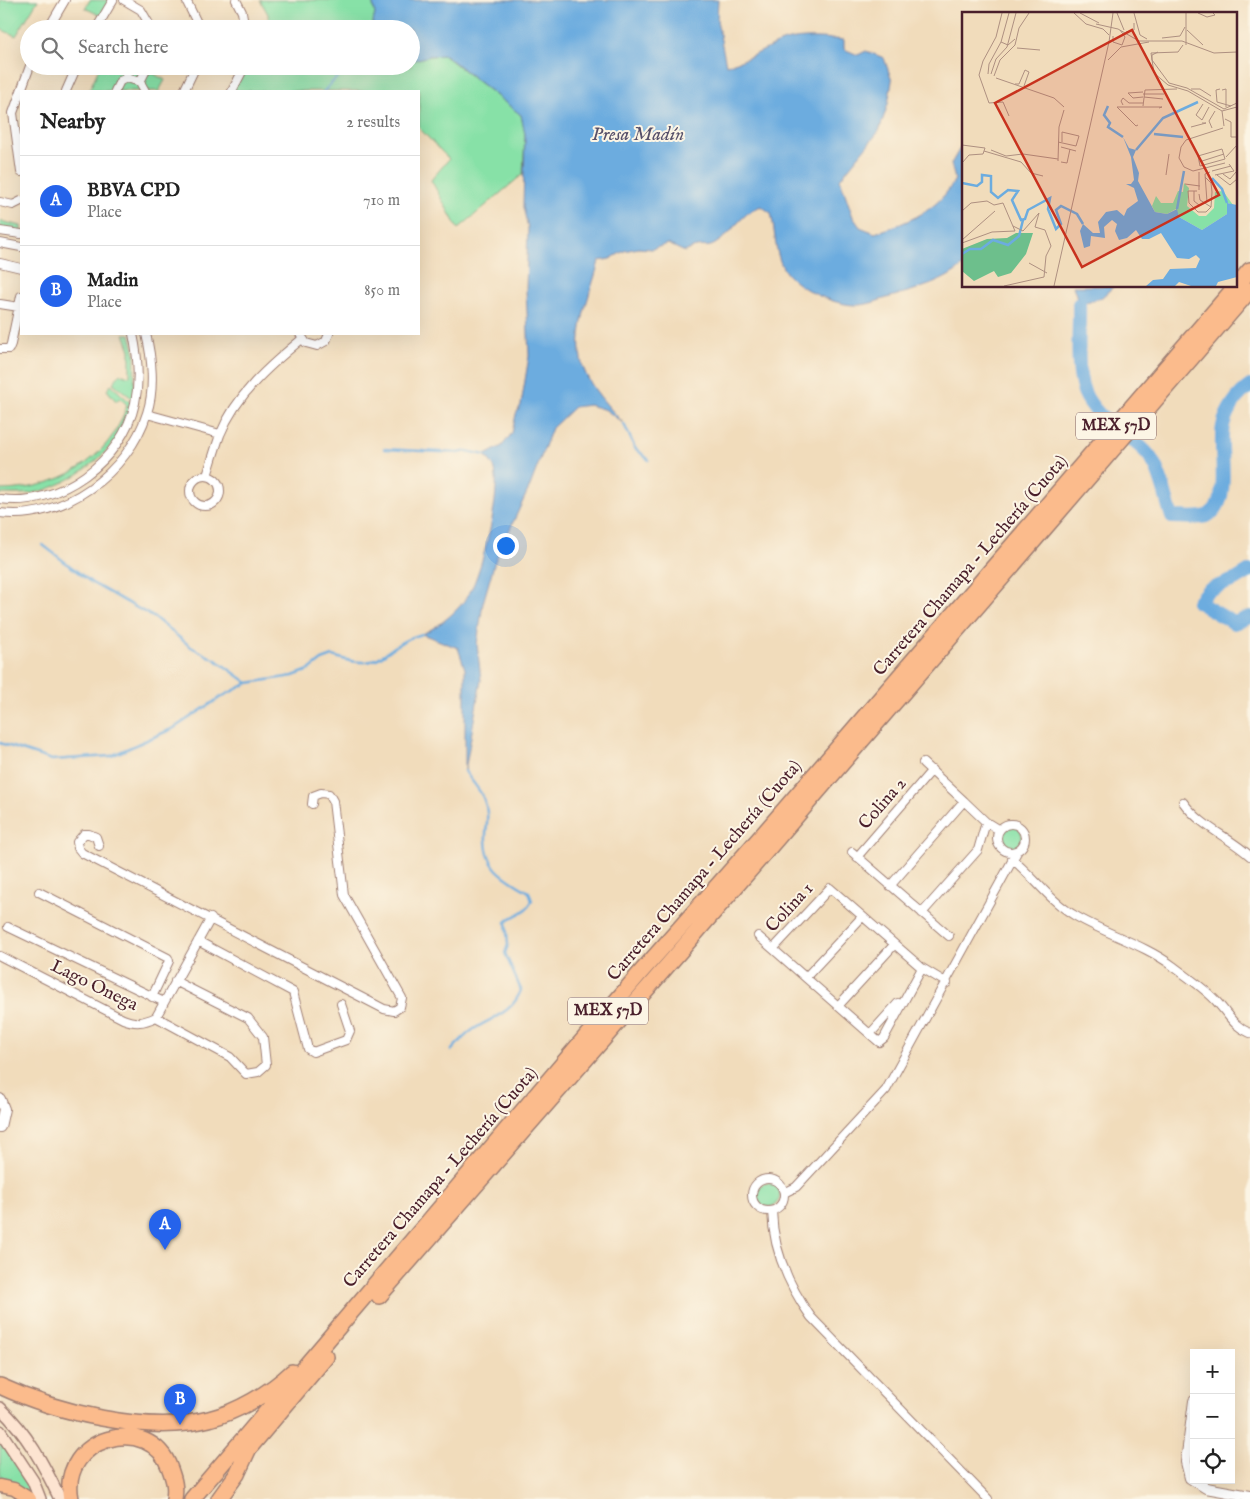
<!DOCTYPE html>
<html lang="en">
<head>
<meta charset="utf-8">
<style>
	:root { --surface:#fff; --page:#f2f2f2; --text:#222; --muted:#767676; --line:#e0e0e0; --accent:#2563eb }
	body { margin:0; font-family:"IM FELL English",serif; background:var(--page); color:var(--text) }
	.controls { position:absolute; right:15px; bottom:15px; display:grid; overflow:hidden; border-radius:0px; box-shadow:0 5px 20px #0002 }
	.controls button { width:45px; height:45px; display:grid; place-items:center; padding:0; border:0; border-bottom:1px solid var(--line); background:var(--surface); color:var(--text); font:25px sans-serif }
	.you { position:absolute; left:505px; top:545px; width:18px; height:18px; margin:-12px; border:4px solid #fff; border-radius:50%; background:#1a73e8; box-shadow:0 0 0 8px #1a73e833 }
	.badge { display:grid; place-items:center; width:32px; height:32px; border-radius:50%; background:var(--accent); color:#fff; font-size:16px; font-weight:700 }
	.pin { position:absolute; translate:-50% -41px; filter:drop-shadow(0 1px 2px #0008) }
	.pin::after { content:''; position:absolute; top:26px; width:18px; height:15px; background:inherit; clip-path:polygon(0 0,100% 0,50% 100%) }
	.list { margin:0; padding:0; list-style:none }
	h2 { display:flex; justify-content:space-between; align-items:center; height:65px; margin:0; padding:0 20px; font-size:21px }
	h2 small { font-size:16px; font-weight:400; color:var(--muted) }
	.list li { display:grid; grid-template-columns:32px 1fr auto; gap:15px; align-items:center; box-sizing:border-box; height:90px; padding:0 20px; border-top:1px solid var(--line) }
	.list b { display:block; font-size:19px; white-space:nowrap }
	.list p { margin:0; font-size:16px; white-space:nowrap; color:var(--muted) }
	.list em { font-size:16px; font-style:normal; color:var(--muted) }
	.icon { flex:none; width:28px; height:28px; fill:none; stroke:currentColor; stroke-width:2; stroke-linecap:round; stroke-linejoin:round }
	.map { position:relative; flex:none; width:1250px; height:1499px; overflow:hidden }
	.search { position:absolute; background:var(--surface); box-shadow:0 5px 20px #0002; left:20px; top:20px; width:400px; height:55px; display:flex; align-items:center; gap:12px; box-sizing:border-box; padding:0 18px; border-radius:28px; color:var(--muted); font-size:19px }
	.panel { position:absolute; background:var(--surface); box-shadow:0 5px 20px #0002; left:20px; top:90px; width:400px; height:245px; border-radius:0px }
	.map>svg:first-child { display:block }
	.green { fill:#87e1a7; stroke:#688069 }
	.water { fill:#6cacdf; stroke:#5b6685 }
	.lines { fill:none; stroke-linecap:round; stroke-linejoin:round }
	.stream { stroke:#6cacdf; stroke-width:2.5 }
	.river { stroke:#6cacdf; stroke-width:14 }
	.minor-casing { stroke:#9e7e73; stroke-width:10 }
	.tertiary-casing { stroke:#9e7e73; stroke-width:12 }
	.secondary-casing { stroke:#9e7e73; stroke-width:14 }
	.primary-casing { stroke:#9e7e73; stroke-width:15 }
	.motorway-casing { stroke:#9e7e73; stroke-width:18 }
	.minor { stroke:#fff; stroke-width:8 }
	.tertiary { stroke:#fff; stroke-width:10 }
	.secondary { stroke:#fde4d1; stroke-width:11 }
	.primary { stroke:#fbbb8c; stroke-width:12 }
	.motorway { stroke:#fbbb8c; stroke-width:15 }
	.labels { text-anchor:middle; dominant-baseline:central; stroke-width:4; stroke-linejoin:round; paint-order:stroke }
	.shield { fill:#fcf5e5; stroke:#7f5f63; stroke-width:1 }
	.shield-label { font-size:16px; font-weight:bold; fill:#4a1f2b }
	.street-label { font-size:18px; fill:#4a1f2b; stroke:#fcf5e5 }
	.water-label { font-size:19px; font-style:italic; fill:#56506a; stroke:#fcf5e5 }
	.inset-river { fill:none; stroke:#6cacdf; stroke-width:2.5 }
	.inset-road { fill:none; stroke:#ae9081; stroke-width:1 }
	.view { fill:#c8321e; fill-opacity:0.15; stroke:#c8321e; stroke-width:2.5 }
	.inset-edge { fill:none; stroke:#4a1f2b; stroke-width:2.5 }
</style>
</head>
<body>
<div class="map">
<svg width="1250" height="1499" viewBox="0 0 1250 1499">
	<rect width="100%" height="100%" fill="#fcf5e5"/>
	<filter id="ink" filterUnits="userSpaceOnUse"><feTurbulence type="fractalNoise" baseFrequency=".02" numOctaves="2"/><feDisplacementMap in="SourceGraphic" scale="10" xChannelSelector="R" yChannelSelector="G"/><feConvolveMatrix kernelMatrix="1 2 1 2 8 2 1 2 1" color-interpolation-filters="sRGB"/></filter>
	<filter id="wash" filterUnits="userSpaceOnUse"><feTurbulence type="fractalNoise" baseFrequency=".0096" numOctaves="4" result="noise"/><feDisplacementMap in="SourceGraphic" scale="20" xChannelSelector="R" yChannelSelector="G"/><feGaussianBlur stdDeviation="1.12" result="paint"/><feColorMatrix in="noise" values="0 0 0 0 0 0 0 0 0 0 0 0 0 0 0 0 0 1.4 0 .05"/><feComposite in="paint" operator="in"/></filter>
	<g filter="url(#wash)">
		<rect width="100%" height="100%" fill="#f1dcbb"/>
		<!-- green -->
		<path class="green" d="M 0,0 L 38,0 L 16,36 L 0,29 Z
			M 90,0 L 113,0 L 103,17 L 85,8 Z
			M 260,0 L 372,0 L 375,14 L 371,29 L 269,29 L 268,14 Z
			M 444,55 L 521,115 L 525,134 L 523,174 L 458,229 L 431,180 L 449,159 L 419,128 L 419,91 L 232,91 L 245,66 L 411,66 L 411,61 L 429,56 Z
			M 100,66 L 124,66 L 126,70 L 133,66 L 148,66 L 147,70 L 165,80 L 159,91 L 89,91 Z
			M 0,221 L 21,226 L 21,234 L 0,230 Z
			M 124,334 L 130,334 L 135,354 L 134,400 L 113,383 L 120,374 L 130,376 L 130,350 Z
			M 111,385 L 132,404 C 125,445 80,479 42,491 C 29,495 14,494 0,494 L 0,490 C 56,490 110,461 127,405 L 120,398 L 116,401 L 107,390 Z
			M998 836a12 12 0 1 1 24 0a12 12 0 1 1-24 0Z
			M756 1195a12 12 0 1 1 24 0a12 12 0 1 1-24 0Z
			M 0,1432 L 40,1499 L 0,1486 Z"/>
		<!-- water -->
		<path class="water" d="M 372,0 L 718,0 L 717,20 L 726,65 C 747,61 765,48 785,41 C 803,36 825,38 844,40 L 844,49 L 858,55 L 866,51 L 884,58 L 892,81 L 888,104 L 879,131 L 840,179 L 853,217 L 860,227 L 875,233 C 908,222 939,211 955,179 L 951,164 L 964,141 L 964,265 C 943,283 920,288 894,296 C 881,299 868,306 854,305 C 833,304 803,291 788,275 C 774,259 776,233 771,213 L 761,206 C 739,214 734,233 715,244 C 706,250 700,242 685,252 L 668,244 L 652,249 L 638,248 L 624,251 L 610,259 L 599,261 C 591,294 572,332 583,367 C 590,388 610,408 624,424 L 606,410 L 589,405 L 574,407 L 552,428 L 530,486 L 495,561 L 483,603 L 477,644 L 481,680 L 465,771 L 465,669 L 458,648 L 422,634 C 440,626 460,610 470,592 C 482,570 503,490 494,467 C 492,463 488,459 485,455 L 502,446 L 512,433 L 516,414 L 521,405 L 529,356 L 526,290 L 528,228 L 523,207 L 525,134 L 521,115 L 445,55 L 429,56 L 411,61 L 411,29 L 371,29 L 375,14 Z
			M 1073,286 L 1114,286 L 1101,298 L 1079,304 Z"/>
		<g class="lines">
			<!-- stream -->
			<path class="stream" d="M 324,91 L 348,66
				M 624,424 L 635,448 L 649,460
				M 384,449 L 459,453 L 467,451 L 485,455
				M 43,545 L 92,583 L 155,618 L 191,647 L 216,660 L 248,683
				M 0,743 L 52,760 L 111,756 L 174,728 L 221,697 L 248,683 L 293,676 L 309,670 L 322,660 L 333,656 C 387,675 379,645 422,634
				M 451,1051 C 458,1043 465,1035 474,1029 C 492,1017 512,1014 521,990 L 505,953 L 508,945 L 506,922 C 517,911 523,917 532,901 L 529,892 C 504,877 484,868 486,834 C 487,822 489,811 484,800 C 481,790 470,780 465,771"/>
			<!-- river -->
			<path class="river" d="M 1079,304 C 1080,330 1074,376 1087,398 C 1102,424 1126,432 1145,451 C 1161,467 1165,497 1172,517 C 1183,517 1202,520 1210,514 C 1232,500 1218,449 1223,426 C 1226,411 1238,394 1250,386
				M 1250,571 L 1237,579 L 1208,590 L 1198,602 L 1234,623 L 1250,617"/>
		</g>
	</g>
	<g filter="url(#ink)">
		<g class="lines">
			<!-- minor casing -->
			<g class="minor-casing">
				<path id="minor" d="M 124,0 L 141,10 L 152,29
					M 186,0 L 200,29
					M 236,0 L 242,12 L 245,29
					M 48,29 L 65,0
					M 96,29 L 113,0
					M 124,66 L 127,78
					M 140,82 L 148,66
					M 66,91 L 77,66
					M 115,91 L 120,81 L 127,78 L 140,82 L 145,91
					M 184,91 L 196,66
					M 232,91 L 245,66
					M 21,172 L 13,113 L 30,66
					M 0,202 L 13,205 L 21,201
					M 0,231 L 21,234
					M 0,243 L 21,247
					M 0,263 L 21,268
					M 0,304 L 19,307
					M 300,334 L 306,343 L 317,346 L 326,341 L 329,334
					M 0,349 L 9,349 L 11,344 L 21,296
					M 147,414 L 220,434
					M 207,476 C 211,463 215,449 220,435 C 236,395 269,366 302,339
					M190 491a15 15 0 1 1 30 0a15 15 0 1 1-30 0Z
					M 0,499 C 59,508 123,460 135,403 C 140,379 138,357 133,334
					M 0,513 C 62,522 129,472 147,413 C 155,389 152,358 146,334
					M 923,763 L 964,801
					M 1183,802 C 1201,827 1228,836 1250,856
					M997 838a14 14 0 1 1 28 0a14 14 0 1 1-28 0Z
					M 99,846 L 96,837 L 89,834 L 84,834 L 77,842 L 78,848 L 82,853 L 384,1009 L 394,1011 L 400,1007 L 402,998 L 344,895 L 333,801 L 329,794 L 321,793 L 313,796 L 312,804
					M 852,852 L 949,936
					M 857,857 L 932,770
					M 1012,859 C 1034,877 1050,901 1074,915 C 1106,934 1143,944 1173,966 C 1187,977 1206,989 1217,1002 C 1229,1015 1233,1026 1250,1033
					M 890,886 L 964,801 L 986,822 L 999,830
					M 39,892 L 168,958 L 169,961 L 152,997
					M 922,913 L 978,850 L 986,822
					M 8,927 L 164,1002
					M 758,936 L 773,949
					M 198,941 L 293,992 L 308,1049 L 313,1052 L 346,1040 L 350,1031 L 341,1004
					M 0,956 L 123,1019 C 136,1024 143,1023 156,1017 L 211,918
					M 922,968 L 884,1038 L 879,1042 L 773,949 L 830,888 L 922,968 L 947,983
					M 806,977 L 862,917
					M 838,1006 L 894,945
					M 156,1017 L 230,1057 L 246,1074 L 258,1072 L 266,1065 L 263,1037 L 248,1018 L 175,981
					M 870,1034 L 898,1003
					M752 1195a16 16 0 1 1 32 0a16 16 0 1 1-32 0Z
					M 784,1193 L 796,1187 L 886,1090 L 1017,852
					M 772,1211 C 773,1249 789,1286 811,1317 L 988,1499"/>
			</g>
			<!-- tertiary casing -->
			<g class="tertiary-casing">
				<path id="tertiary" d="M 0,1099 L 4,1109 L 0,1127
					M 1194,1401 L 1186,1462 L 1190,1478 L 1206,1488 L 1250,1496"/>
			</g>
			<!-- secondary casing -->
			<g class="secondary-casing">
				<path id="secondary" d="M 0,1408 C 27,1433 44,1465 60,1499
					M 0,1431 L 33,1481 L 40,1499"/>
			</g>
			<!-- primary casing -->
			<g class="primary-casing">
				<path id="primary" d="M 0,1486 L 14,1489 L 30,1499"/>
			</g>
			<!-- motorway casing -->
			<g class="motorway-casing">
				<path id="motorway" d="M 379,1296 L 681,950 L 1250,290
					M 0,1386 C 56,1412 148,1435 209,1419 C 237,1412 270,1393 292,1372
					M 246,1452 L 326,1357
					M 71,1499 C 58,1438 150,1411 170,1469 C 174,1480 176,1487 174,1499
					M 192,1499 L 640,973 L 765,832 L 1250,270
					M 219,1499 L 237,1474 L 249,1448"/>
			</g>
			<!-- minor -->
			<use href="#minor" class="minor"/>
			<!-- tertiary -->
			<use href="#tertiary" class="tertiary"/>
			<!-- secondary -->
			<use href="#secondary" class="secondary"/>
			<!-- primary -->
			<use href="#primary" class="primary"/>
			<!-- motorway -->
			<use href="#motorway" class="motorway"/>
		</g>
	</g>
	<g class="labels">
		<!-- shield labels -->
		<g class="shield">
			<rect x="1076" y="412.5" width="80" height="27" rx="4"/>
			<rect x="568" y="997.5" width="80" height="27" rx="4"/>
		</g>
		<g class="shield-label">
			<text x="1116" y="426">MEX 57D</text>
			<text x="608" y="1011">MEX 57D</text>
		</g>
		<!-- street labels -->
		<g class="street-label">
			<text transform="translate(971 566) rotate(-49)">Carretera Chamapa - Lechería (Cuota)</text>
			<text transform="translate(883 804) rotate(-49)">Colina 2</text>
			<text transform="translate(705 871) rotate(-49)">Carretera Chamapa - Lechería (Cuota)</text>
			<text transform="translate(790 908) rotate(-47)">Colina 1</text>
			<text transform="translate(94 986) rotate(26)">Lago Onega</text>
			<text transform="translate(441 1178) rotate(-49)">Carretera Chamapa - Lechería (Cuota)</text>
		</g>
		<!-- water labels -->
		<g class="water-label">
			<text x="638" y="135">Presa Madín</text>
		</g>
	</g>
	<!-- overview -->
	<g transform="translate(962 12)">
		<rect width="275" height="275" fill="#f1dcbb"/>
		<path d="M 222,171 L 227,176 L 225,194 L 237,204 L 244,204 L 252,196 L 253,180 L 261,179 L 271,193 L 266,191 L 265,202 L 240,218 L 217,205 L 214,197 L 205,202 L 193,200 L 190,194 L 194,184 L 199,191 L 211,191 L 216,179 L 221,180 Z" fill="#87e1a7"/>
		<path d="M 54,221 L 71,221 L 64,242 L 49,261 L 36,265 L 32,259 L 12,269 L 0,259 L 0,237 L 25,227 L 45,226 Z" fill="#6dbf8c"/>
		<path d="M 161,125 L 167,136 L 174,138 L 171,145 L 177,161 L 176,169 L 193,200 L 205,202 L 215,197 L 217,205 L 240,218 L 265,202 L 265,191 L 275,193 L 275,265 L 256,270 L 254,274 L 229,274 L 217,270 L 213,274 L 184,274 L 191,268 L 201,267 L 208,257 L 234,256 L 238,247 L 234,243 L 227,247 L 215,246 L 199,221 L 187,227 L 180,227 L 174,218 L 165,226 L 157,228 L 153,219 L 155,212 L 150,208 L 142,215 L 143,226 L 129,224 L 128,234 L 122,236 L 118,219 L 121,212 L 131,221 L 138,221 L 136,210 L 144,200 L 155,198 L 162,204 L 165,197 L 176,189 L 172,176 L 164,172 L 169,172 L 172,168 L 169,145 Z" fill="#6cacdf"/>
		<path class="inset-river" d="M 146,94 L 142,103 L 148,111 L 146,115 L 161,125M 192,122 L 221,125M 174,138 L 201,106 L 236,90M 250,166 L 260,177 L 265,191M 0,171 L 15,174 L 20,170 L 20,163 L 29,164 L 29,180 L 36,186 L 46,178 L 56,179 L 50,188 L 59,208 L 63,207 L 66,198 L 88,186 L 86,197 L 94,217 L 99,212 L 94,198 L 99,194 L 115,202 L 121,212M 215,197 L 222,159M 0,242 L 8,237 L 19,237 L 31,228 L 46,233 L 57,224 L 61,208"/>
		<path class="inset-road" d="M 40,1 L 34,25 L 21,49 L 17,63 L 27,91 L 41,90 L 47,104M 112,1 L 124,12 L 141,17 L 147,23M 118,1 L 137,11M 155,1 L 162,18M 172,1 L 178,23 L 185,27M 236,1 L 245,5 L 253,3 L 251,1M 134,12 L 156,17 L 177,29 L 220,29 L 252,41 L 275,40M 225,18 L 241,33M 164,20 L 172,18 L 172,11M 151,24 L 151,30 L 160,33 L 163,25 L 158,18M 200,26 L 218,24 L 223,15M 39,30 L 46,33 L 53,27M 221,33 L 216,40 L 189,41 L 192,61 L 206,73 L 226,79 L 260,99 L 275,95M 224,33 L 224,1M 55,36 L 78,38M 196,40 L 190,43 L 190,48 L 207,71 L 225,76 L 262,97 L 275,91M 146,48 L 159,35 L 187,30M 26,62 L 27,52 L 39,30 L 47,1M 29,62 L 34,47 L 45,35 L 54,1M 32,64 L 38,48 L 53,33 L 57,16 L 67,1M 34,66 L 92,86 L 102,95M 53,72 L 57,72 L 63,58 L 67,60 L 62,74M 229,77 L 238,77 L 249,84M 258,77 L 254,78 L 255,90 L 269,94M 260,78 L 264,77 L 264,95M 181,80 L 166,81 L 171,86 L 181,85M 181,82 L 202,82M 182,85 L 201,87M 241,92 L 234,103 L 240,108 L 247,95M 161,93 L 159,89 L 161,86 L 167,91 L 181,91M 181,94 L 183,78 L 215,77M 260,99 L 262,114M 263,107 L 269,110 L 269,125 L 275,125M 176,113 L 174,114 L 155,95 L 200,95 L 197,96M 229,115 L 244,111 L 240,111M 250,116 L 247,109 L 253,99M 261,116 L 224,128 L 219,135 L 217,146 L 222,155 L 231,159 L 263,151M 96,130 L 114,134 L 117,124 L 100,120 L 100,130M 0,133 L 23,136 L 21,142 L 7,143 L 0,151M 99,135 L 114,139M 260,137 L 263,147 L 238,154 L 236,144 ZM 29,138 L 44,144 L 61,142 L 96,147M 22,139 L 59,150 L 69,161 L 81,164M 264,145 L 275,133M 96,149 L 97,115 L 102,98M 99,150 L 105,151 L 108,137M 237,150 L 262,142M 250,159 L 269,154M 237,160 L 237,178M 261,162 L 268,167 L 274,160M 204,163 L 207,142M 253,163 L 272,159 L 267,152M 255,163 L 268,173 L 275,167M 223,172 L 238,174M 232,179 L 232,189 L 237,193M 235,179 L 226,179 L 227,191 L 236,200 L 244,200 L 249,195 L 250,180 L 249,171 L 243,165M 237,182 L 238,188 L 249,195M 245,190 L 243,162 L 248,160M 0,199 L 9,191 L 25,189 L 32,193 L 41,191 L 53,219 L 30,220 L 0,231M 0,228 L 33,199M 67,251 L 85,261M 42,274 L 82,265 L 84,244 L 89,234 L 83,218 L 73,215 L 77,201 L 61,219 L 51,214M 92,274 L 147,30 L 151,1"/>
		<path class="view" d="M 170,18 L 257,183 L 120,255 L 33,91 Z"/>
		<rect width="275" height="275" class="inset-edge"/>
	</g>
</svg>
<div class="controls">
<button>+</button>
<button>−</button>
<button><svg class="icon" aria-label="locate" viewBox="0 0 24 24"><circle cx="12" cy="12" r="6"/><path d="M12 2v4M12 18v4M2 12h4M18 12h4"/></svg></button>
</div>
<div class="you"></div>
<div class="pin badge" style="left:165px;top:1250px">A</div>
<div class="pin badge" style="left:180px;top:1425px">B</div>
<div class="search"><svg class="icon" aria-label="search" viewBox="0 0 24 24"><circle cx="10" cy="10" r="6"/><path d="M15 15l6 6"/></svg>Search here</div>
<section class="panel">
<h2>Nearby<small>2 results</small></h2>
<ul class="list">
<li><span class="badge">A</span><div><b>BBVA CPD</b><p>Place</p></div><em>710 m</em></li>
<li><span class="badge">B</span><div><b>Madin</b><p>Place</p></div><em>850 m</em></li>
</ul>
</section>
</div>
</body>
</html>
